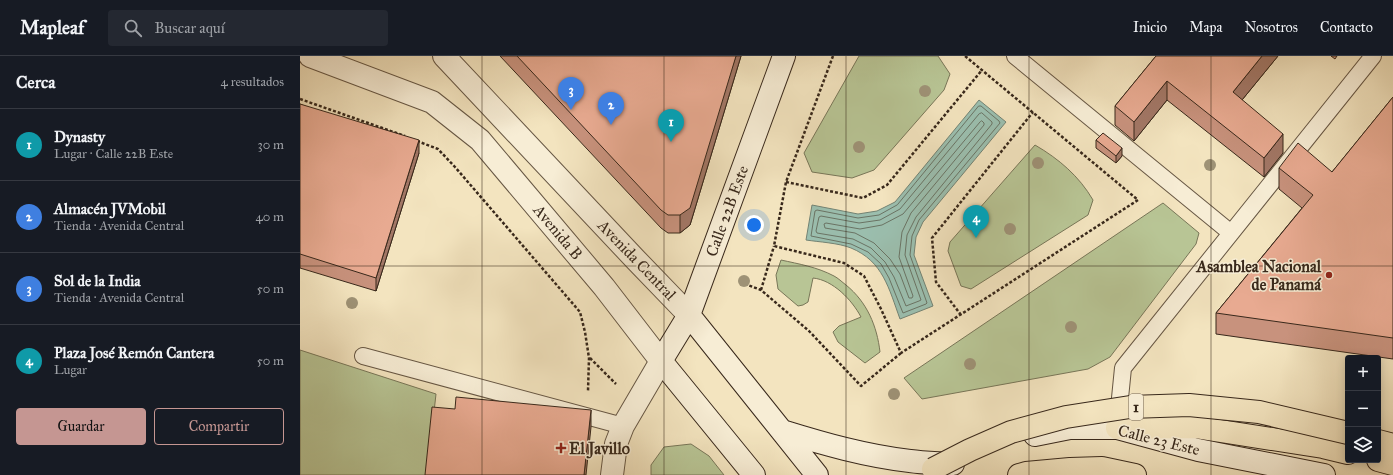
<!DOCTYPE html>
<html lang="es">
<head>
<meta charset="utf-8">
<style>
	:root { --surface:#171b24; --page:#242831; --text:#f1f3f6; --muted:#9ea1a6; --line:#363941; --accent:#c59692 }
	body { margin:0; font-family:"IM FELL Great Primer",serif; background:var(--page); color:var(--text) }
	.controls { position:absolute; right:12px; bottom:12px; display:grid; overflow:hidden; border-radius:4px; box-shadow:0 2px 10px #0003 }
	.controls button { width:36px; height:36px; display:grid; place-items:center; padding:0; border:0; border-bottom:1px solid var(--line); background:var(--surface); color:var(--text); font:20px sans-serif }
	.you { position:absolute; left:454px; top:169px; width:14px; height:14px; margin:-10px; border:3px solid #fff; border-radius:50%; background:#1a73e8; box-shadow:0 0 0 6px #1a73e833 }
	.badge { display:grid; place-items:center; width:26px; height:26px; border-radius:50%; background:var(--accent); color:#fff; font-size:13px; font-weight:700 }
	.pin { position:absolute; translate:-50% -33px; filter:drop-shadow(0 1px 2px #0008) }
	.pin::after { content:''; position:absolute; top:21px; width:14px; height:12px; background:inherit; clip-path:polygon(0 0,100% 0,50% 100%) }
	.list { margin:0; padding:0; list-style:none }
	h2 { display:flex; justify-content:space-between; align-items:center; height:52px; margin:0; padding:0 16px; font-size:17px }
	h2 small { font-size:13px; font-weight:400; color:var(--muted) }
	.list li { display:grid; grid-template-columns:26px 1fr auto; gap:12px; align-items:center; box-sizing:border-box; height:72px; padding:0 16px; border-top:1px solid var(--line) }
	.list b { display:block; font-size:15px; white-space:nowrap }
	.list p { margin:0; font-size:13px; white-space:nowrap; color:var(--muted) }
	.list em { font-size:13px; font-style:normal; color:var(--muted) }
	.actions { display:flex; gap:8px; padding:12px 16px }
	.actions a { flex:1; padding:9px 0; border:1px solid var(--accent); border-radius:4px; text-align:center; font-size:14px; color:var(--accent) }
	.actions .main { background:var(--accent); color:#111 }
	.icon { flex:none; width:22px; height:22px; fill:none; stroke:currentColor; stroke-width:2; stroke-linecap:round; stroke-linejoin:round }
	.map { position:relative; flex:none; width:1093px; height:419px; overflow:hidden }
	header { display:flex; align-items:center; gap:24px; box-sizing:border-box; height:56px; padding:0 20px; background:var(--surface); border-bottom:1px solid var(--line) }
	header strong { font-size:19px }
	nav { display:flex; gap:22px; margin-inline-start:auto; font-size:14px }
	.search { width:280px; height:36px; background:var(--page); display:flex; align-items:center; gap:10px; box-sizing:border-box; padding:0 14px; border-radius:4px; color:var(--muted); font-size:15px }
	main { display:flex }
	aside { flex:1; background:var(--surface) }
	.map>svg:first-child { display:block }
	.green { fill:#b8c595; stroke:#787658 }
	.water { fill:#9bbfaf; stroke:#738374 }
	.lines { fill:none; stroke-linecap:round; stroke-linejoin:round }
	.shore { stroke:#6a7465; stroke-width:1 }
	.service-casing { stroke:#675744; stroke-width:18 }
	.pedestrian-casing { stroke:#675744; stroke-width:24 }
	.minor-casing { stroke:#675744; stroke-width:24 }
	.tertiary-casing { stroke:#675744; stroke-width:24 }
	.secondary-casing { stroke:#38281b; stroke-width:24 }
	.trunk-casing { stroke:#38281b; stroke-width:24 }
	.path { stroke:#38281b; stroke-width:2.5; stroke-dasharray:3 2; stroke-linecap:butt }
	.service { stroke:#f7edd5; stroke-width:16 }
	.pedestrian { stroke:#f7edd5; stroke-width:22 }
	.minor { stroke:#f7edd5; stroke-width:22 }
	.tertiary { stroke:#f7edd5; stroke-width:22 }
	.secondary { stroke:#f7edd5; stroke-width:22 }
	.trunk { stroke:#f3e4bf; stroke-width:22 }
	.trunk-bridge-casing { stroke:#38281b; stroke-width:24; stroke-linecap:butt }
	.trunk-bridge { stroke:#f3e4bf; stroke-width:22 }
	.tree { fill:#9e9276 }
	.wall { fill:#c8927d; stroke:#38281b }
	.shaded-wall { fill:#a27766; stroke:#38281b }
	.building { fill:#e8aa91; stroke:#38281b }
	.grid { fill:none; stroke:#38281b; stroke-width:1; stroke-opacity:0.55 }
	.poi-dot { fill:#8f2418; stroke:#f7edd5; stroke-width:1.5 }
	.labels { text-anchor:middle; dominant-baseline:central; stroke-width:3; stroke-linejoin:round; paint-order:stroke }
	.shield { fill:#f7edd5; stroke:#716353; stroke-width:1 }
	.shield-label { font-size:15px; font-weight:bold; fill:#38281b }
	.street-label { font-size:16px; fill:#38281b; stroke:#f7edd5 }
	.poi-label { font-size:16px; font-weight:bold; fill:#38281b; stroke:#f7edd5; text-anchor:end }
</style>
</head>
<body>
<header>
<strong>Mapleaf</strong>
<div class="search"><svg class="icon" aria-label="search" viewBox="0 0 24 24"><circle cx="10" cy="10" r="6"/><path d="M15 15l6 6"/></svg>Buscar aquí</div>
<nav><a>Inicio</a><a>Mapa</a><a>Nosotros</a><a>Contacto</a></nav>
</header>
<main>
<aside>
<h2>Cerca<small>4 resultados</small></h2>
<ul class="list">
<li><span class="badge" style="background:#0f9aa8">1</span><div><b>Dynasty</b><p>Lugar · Calle 22B Este</p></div><em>30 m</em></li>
<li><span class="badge" style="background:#3f7fe0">2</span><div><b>Almacén JVMobil</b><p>Tienda · Avenida Central</p></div><em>40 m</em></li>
<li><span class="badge" style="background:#3f7fe0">3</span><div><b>Sol de la India</b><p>Tienda · Avenida Central</p></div><em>50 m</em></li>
<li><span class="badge" style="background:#0f9aa8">4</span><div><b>Plaza José Remón Cantera</b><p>Lugar</p></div><em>50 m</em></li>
</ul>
<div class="actions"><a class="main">Guardar</a><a>Compartir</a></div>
</aside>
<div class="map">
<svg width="1093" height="419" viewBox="0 0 1093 419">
	<rect width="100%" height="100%" fill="#f3e4bf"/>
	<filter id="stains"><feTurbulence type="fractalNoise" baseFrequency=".005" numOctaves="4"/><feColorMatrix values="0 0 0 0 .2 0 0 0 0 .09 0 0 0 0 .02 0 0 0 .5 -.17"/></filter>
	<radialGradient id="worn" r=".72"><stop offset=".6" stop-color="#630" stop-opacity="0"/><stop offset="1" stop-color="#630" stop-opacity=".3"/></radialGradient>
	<!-- green -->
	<path class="green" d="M 559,0 L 638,0 L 650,18 L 644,34 L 574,114 L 552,122 L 512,116 L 504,97 Z
		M 735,89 C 759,103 779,120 793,144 L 788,159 L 671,233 L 661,230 L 648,195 L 650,186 Z
		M 863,147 L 899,177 L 896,188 L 810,301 L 788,313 L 622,343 L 604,322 Z
		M 481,204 C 499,208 517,211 534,220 C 538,222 542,226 546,229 C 567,246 577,270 580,296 L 565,307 L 538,286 L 533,276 L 539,270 L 561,261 C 552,244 533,224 513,222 L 508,246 L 503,249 L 498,250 L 478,233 L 476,219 Z
		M 0,294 L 136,338 L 127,419 L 0,419 Z
		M 391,388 L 409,400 L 424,419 L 351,419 L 351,409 L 364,391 Z"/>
	<!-- water -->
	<path class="water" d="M 679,44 L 706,66 L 623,166 L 616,181 L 614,199 L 633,250 L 600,263 C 589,233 583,205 551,192 C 539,187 519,186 506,184 L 512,149 L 558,158 L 577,155 L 595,146 Z"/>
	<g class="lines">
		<!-- shore -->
		<path class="shore" d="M 679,50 L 681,50 L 699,65 L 700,67 L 619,164 L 612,180 L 610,199 L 627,247 L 626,248 L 603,257 L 589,222 L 581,208 L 568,196 L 551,188 L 511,180 L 515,155 L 517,154 L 558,162 L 579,159 L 597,149 Z
			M 682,57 L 692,66 L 692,68 L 616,161 L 607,179 L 605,199 L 621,244 L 619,245 L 606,250 L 594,221 L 585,206 L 571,192 L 553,183 L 517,177 L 516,175 L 519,161 L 521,160 L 559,167 L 580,164 L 600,153 L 679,58 Z
			M 682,65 L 684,67 L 684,69 L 611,157 L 602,176 L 599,201 L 613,240 L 612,242 L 609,242 L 600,218 L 590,203 L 574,187 L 555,177 L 525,172 L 524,168 L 526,167 L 560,173 L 582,169 L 603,158 L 680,66 Z"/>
		<!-- service casing -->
		<g class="service-casing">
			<path id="service" d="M 715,0 L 931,177
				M 63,300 L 323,370
				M 818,362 L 823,312 L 1073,0"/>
		</g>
		<!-- pedestrian casing -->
		<g class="pedestrian-casing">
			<path id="pedestrian" d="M 144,0 L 335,203 L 389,259"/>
		</g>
		<!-- minor casing -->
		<g class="minor-casing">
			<path id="minor" d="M 312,419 L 316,388 L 323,370 L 361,305"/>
		</g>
		<!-- tertiary casing -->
		<g class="tertiary-casing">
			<path id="tertiary" d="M 10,0 L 132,46 L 180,84 L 304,231 L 361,305"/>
		</g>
		<!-- secondary casing -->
		<g class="secondary-casing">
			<path id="secondary" d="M 389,259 L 517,419
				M 482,375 C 524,388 566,400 610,405 C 624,407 639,407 653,408
				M 735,379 L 770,372 L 817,372 L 898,394 L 1024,419
				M 454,419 L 361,305 L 389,259 L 484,0"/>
		</g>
		<!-- trunk casing -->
		<g class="trunk-casing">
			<path id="trunk" d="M 817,372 L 895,371 L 1023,391 L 1048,397
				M 1078,385 L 1093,389
				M 1078,404 L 1093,408
				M 719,419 L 726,417 L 770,413 L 802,412 L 835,419"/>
		</g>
		<!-- path -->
		<path class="path" d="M 533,0 L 486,126 L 474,190 L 544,207 L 564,220 L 581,253 L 601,297 L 838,144 L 665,0
			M 0,43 L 105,80
			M 117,85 L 138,93 L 155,111 L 280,256 L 285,276 L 289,302 L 288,335
			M 486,126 L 563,142 L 587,129 L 682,14
			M 440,226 L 461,234 L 509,275 L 561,330 L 601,297
			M 461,234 L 474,190
			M 661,259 L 636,226 L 632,182 L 733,56
			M 290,302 L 316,328"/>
		<!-- service -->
		<use href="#service" class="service"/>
		<!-- pedestrian -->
		<use href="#pedestrian" class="pedestrian"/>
		<!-- minor -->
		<use href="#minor" class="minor"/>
		<!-- tertiary -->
		<use href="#tertiary" class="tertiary"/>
		<!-- secondary -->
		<use href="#secondary" class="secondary"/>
		<!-- trunk -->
		<use href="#trunk" class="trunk"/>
		<!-- trunk-bridge casing -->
		<g class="trunk-bridge-casing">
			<path id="trunk-bridge" d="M 633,413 L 670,394 L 711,376 L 766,361 L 830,351 L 889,349 L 959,356 L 1048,377"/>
		</g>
		<!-- trunk-bridge -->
		<use href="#trunk-bridge" class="trunk-bridge"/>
	</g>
	<!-- trees -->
	<g class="tree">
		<circle cx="625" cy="35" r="6"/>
		<circle cx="559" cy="91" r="6"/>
		<circle cx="738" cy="107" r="6"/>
		<circle cx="910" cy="109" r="6"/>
		<circle cx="710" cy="173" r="6"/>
		<circle cx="444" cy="225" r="6"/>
		<circle cx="52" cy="247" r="6"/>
		<circle cx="771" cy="271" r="6"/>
		<circle cx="670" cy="308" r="6"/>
		<circle cx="594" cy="338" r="6"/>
	</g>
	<!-- wall -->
	<path class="wall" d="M 200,0 L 441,0 L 390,169 L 380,177 L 368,177 L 361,172 Z
		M 856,0 L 978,0 L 942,44 L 983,97 L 964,121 L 867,44 L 834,85 L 815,69 L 815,50 Z
		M 1031,0 L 1037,0 L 1035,3 Z
		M 1093,41 L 1093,303 L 916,278 L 916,257 L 1002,152 L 979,133 L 979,112 L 1032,116 Z
		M 0,48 L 119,97 L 76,235 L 0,212 Z
		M 796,84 L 822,100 L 816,107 L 796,92 Z"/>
	<!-- shaded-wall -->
	<path class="shaded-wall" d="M 436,0 L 441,0 L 390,169 L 380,177 L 380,159 Z
		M 962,0 L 978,0 L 933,55 L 933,36 Z
		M 867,25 L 867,44 L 834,85 L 834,66 Z
		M 983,78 L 983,97 L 964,121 L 964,102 Z
		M 119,84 L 119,97 L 76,235 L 76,222 Z
		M 822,92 L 822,100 L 816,107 L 816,100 Z
		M 291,354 L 291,371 L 286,419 L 284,419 Z"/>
	<!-- building -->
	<path class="building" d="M 217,0 L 436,0 L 390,152 L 380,159 L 368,159 L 361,154 Z
		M 856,0 L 962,0 L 933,36 L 983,78 L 964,102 L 867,25 L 834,66 L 815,50 Z
		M 1093,41 L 1093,282 L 916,257 L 1013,139 L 979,112 L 998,87 L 1032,116 Z
		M 0,48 L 119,84 L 76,222 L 0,198 Z
		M 803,77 L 822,92 L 816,100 L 796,84 Z
		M 156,341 L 291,354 L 284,419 L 125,419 L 132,351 L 155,353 Z"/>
	<!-- grid -->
	<path class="grid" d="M 182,0 L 182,419M 364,0 L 364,419M 546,0 L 546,419M 729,0 L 729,419M 911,0 L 911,419M 0,210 L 1093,210"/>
	<!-- markers -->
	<g class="poi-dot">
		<circle cx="1029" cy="219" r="4"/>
		<path d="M259 386h4v4h4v4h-4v4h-4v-4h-4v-4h4z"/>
	</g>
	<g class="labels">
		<!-- shield labels -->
		<rect class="shield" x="829" y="338" width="14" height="26" rx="3"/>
		<g class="shield-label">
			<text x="836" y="351">1</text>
		</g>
		<!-- street labels -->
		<g class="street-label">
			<text transform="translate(427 155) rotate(-70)">Calle 22B Este</text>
			<text transform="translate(258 176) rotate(50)">Avenida B</text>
			<text transform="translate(337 204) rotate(46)">Avenida Central</text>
			<text transform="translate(859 384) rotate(14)">Calle 23 Este</text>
		</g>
		<!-- poi labels -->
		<g class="poi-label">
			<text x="1021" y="210">Asamblea Nacional<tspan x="1021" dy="18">de Panamá</tspan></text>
			<text x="269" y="392" text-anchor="start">El Javillo</text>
		</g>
	</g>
	<rect width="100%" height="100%" filter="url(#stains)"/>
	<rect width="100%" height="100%" fill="url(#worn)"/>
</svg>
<div class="controls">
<button>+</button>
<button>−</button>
<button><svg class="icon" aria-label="layers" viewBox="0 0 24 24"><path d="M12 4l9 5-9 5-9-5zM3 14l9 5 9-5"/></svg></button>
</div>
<div class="you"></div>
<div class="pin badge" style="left:371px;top:86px;background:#0f9aa8">1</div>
<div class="pin badge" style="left:311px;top:69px;background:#3f7fe0">2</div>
<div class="pin badge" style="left:271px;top:54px;background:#3f7fe0">3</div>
<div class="pin badge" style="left:676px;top:182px;background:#0f9aa8">4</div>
</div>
</main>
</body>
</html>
